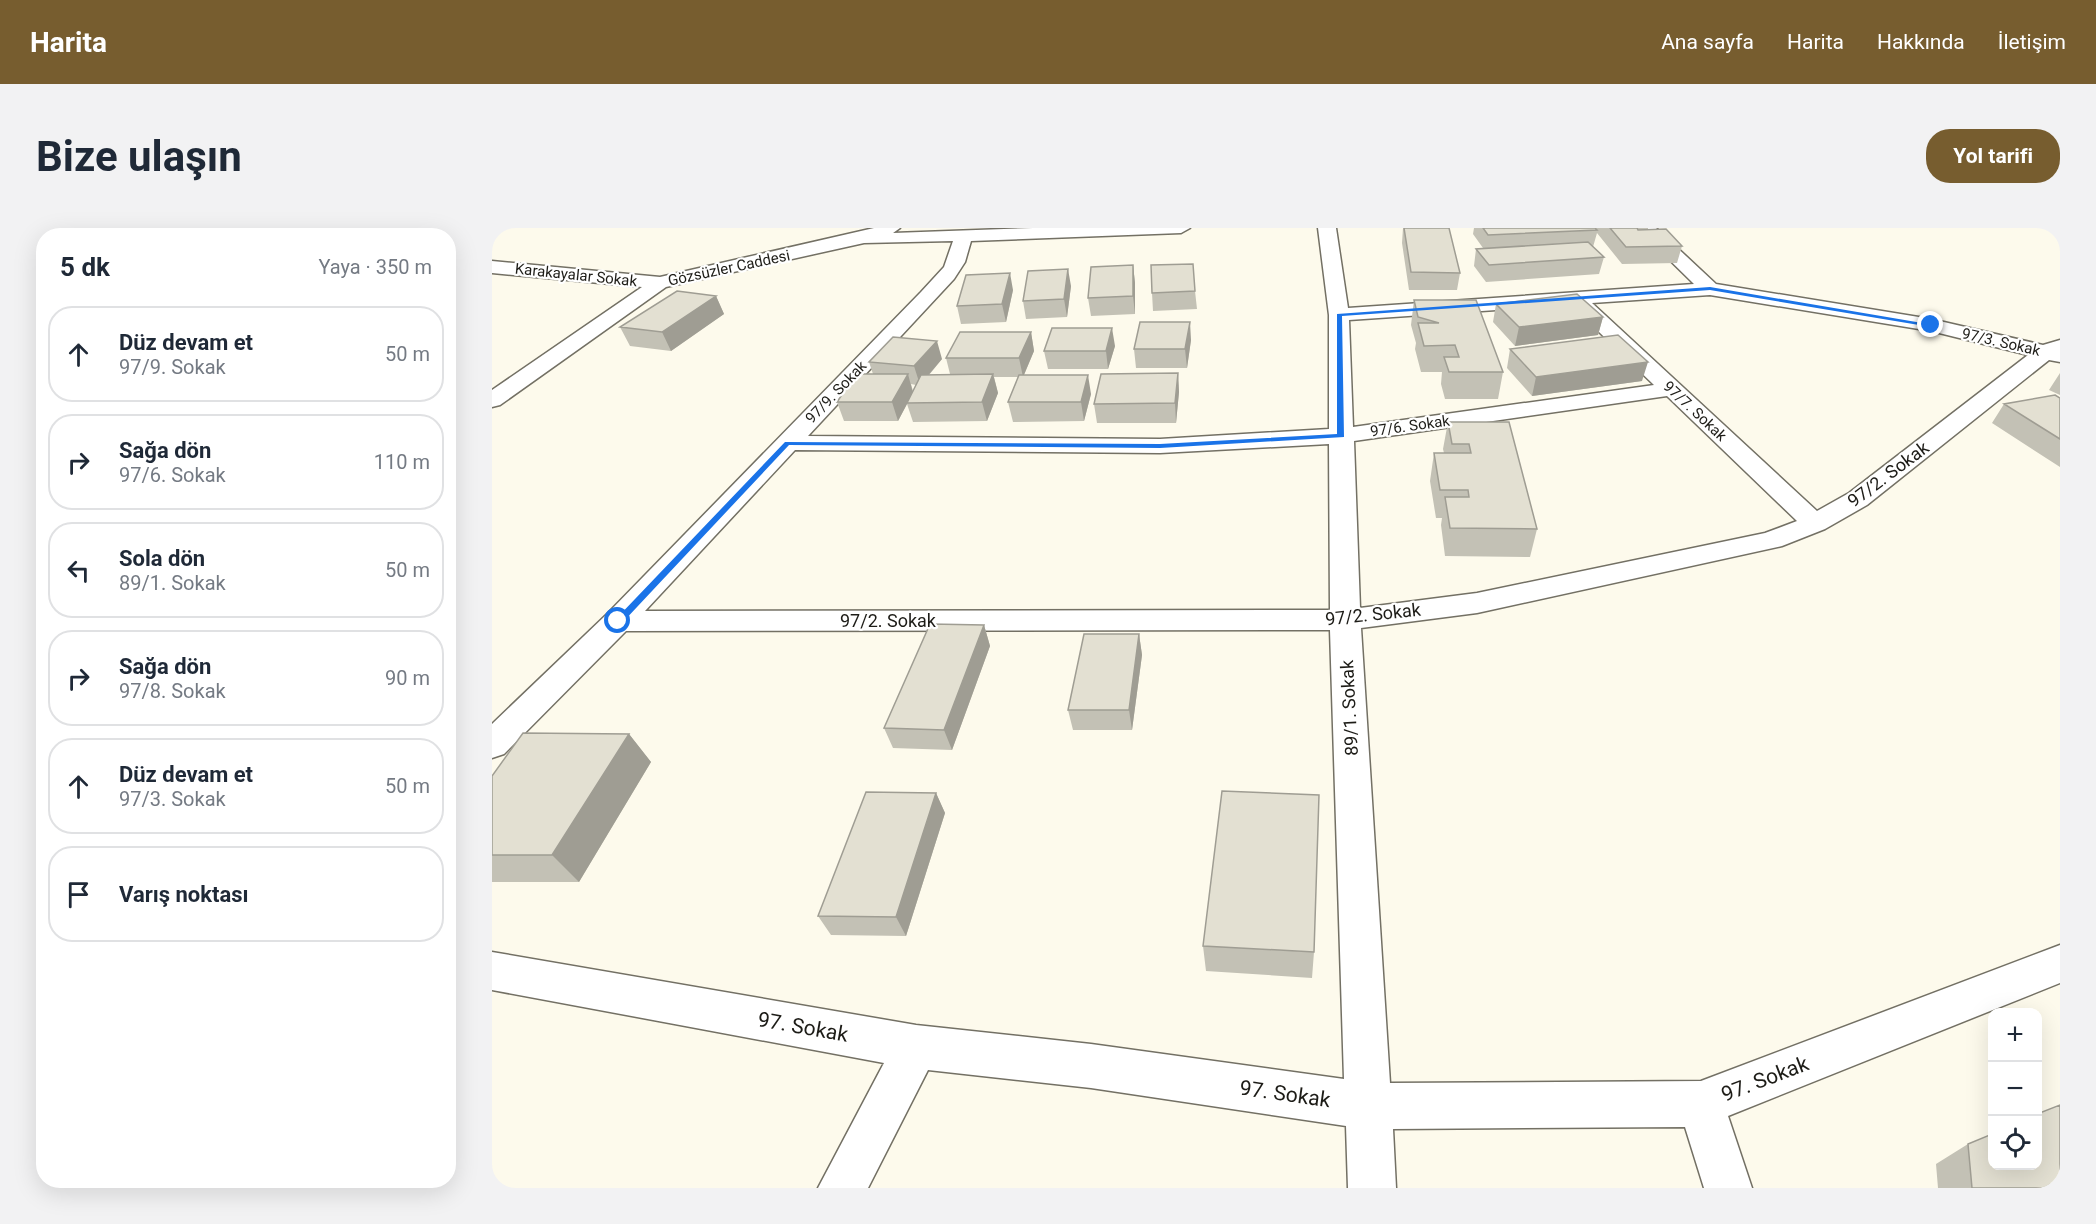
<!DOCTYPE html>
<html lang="tr">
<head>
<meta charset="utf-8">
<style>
	:root { --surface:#fff; --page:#f2f2f3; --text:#1f2937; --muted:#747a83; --line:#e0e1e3; --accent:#775d2f }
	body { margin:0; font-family:Roboto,sans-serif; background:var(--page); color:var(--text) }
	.controls { position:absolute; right:18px; bottom:18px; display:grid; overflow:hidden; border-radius:12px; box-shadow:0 6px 24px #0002 }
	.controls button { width:54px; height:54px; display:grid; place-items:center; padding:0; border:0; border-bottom:2px solid var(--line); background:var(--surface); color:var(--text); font:30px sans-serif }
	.stop { position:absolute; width:18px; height:18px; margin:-14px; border:4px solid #1a73e8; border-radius:50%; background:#fff }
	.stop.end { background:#1a73e8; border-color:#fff; box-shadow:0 2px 6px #0008 }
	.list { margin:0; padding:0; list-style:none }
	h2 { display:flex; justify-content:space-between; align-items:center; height:78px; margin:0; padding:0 24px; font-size:26px }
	h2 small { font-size:20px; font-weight:400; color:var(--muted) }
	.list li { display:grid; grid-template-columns:39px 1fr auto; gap:18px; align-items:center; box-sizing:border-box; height:96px; margin:0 12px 12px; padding:0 12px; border:2px solid var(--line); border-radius:24px }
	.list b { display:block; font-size:22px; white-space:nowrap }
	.list p { margin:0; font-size:20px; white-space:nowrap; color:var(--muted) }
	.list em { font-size:20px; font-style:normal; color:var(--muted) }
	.icon { flex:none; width:33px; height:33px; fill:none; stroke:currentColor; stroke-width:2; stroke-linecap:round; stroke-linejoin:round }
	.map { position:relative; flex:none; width:1568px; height:960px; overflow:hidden; border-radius:24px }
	header { display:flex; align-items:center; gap:36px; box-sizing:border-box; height:84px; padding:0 30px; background:var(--accent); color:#fff }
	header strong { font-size:28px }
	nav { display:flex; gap:33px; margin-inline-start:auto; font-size:21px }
	.intro { display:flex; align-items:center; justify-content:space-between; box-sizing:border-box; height:144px; padding:0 36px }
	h1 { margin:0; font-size:42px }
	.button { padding:15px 27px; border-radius:24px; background:var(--accent); color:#fff; font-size:21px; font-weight:700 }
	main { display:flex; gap:36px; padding:0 36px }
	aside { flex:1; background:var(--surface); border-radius:24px; box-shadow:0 6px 24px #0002 }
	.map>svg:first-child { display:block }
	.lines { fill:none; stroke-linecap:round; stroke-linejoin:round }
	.minor-casing { stroke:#737064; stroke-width:3 }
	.minor { fill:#fff; fill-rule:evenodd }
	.wall { fill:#c3c1b5; fill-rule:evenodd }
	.shaded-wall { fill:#9f9d93 }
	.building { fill:#e3e0d2; stroke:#9f9d93; stroke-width:1.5 }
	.route { fill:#1a73e8 }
	.labels { text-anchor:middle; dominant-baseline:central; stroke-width:4.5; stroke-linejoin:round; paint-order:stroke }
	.far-street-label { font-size:15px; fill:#1d1c17; stroke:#fff }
	.street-label { font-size:18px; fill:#1d1c17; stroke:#fff }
	.near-street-label { font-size:21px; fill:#1d1c17; stroke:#fff }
</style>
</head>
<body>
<header>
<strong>Harita</strong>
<nav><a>Ana sayfa</a><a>Harita</a><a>Hakkında</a><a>İletişim</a></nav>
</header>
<div class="intro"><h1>Bize ulaşın</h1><a class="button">Yol tarifi</a></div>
<main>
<aside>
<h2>5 dk<small>Yaya · 350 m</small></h2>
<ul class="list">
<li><svg class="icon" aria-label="ahead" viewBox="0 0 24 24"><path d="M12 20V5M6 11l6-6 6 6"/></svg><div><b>Düz devam et</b><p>97/9. Sokak</p></div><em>50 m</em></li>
<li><svg class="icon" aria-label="right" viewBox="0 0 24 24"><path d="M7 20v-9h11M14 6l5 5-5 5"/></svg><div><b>Sağa dön</b><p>97/6. Sokak</p></div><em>110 m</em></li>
<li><svg class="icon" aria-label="left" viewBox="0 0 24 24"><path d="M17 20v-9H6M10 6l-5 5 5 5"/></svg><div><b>Sola dön</b><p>89/1. Sokak</p></div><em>50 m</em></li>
<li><svg class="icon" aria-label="right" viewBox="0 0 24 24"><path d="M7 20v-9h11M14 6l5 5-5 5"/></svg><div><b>Sağa dön</b><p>97/8. Sokak</p></div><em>90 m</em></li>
<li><svg class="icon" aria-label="ahead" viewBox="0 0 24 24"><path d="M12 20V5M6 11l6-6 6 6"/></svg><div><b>Düz devam et</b><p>97/3. Sokak</p></div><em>50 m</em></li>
<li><svg class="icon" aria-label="arrive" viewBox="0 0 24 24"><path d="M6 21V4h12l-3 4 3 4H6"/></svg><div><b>Varış noktası</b></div></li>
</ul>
</aside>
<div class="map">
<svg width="1568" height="960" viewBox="0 0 1568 960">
	<rect width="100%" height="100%" fill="#fdfaec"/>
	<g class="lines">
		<!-- minor casing -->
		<g class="minor-casing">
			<path id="minor" d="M 382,0 L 408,0 L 401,5 L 541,0 L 698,0 L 689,5 L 479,13 L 473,34 L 462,51 L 316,208 L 668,211 L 837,201 L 837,87 L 826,0 L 844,0 L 856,80 L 1202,56 L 1145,0 L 1164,0 L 1224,56 L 1439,91 L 1551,117 L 1568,112 L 1568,134 L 1557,132 L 1375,277 L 1333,301 L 1290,318 L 985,385 L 869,400 L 898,855 L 1209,853 L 1568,717 L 1568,755 L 1236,888 L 1260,960 L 1212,960 L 1193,899 L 901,901 L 904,960 L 856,960 L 854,898 L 599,860 L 436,842 L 376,960 L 326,960 L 392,835 L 0,762 L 0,724 L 424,797 L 599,816 L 852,851 L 838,402 L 134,403 L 12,526 L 0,530 L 0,496 L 115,386 L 429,64 L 452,39 L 461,13 L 372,15 L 174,59 L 8,177 L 0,179 L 0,162 L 150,59 L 0,45 L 0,33 L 168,49 ZM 1218,67 L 1439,103 L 1536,127 L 1357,265 L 1325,283 L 1100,75 ZM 1079,77 L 1162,157 L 861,199 L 857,92 ZM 1175,168 L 1305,293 L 1273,305 L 985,365 L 868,380 L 862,213 ZM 837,216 L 838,382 L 153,383 L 303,222 L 668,225 Z"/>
		</g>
		<!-- minor -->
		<use href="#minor" class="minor"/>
	</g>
	<!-- wall -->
	<path class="wall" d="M 911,0 L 968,45 L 965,62 L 917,62 L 910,15 Z
		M 982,0 L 1156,0 L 1156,2 L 1190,18 L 1185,35 L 1130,36 L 1105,5 L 1101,19 L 1112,29 L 1107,46 L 994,54 L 982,38 L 984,21 L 991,20 L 981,6 Z
		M 641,37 L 643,55 L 643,86 L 599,88 L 596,70 Z
		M 579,58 L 575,89 L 534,91 L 531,73 Z
		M 521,62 L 514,94 L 469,96 L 465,78 Z
		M 703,63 L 705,81 L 661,83 L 660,65 Z
		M 224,68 L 232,86 L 179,123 L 138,118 L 128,99 Z
		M 922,72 L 1011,144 L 1006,171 L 953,171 L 949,156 L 950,144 L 929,144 L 923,121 L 924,115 L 919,97 Z
		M 1004,76 L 1111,89 L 1106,107 L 1023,118 L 1001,94 Z
		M 539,104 L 542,123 L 532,147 L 599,166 L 592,193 L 521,194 L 516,174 L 526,149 L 502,149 L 506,165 L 495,193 L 421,194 L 415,176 L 406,193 L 352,193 L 345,174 L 381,146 L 377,134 L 450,131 L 437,147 L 458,146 L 454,130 ZM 419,156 L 424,157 L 421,163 Z
		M 699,112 L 695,140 L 644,140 L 642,121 Z
		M 623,118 L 616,141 L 556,141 L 552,123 Z
		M 1018,121 L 1150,153 L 1040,168 L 1015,140 Z
		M 686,145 L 687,164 L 684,195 L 605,195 L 602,176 Z
		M 1568,145 L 1568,167 L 1557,162 Z
		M 1568,170 L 1568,239 L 1500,195 L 1512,176 Z
		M 956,194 L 1017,194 L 1045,301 L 1038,329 L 953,328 L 949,297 L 950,290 L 944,290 L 938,253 L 942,225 L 952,225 L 951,221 Z
		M 492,397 L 498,418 L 460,522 L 401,520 L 392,500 Z
		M 647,406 L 650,427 L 640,502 L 581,502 L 576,482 Z
		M 137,506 L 159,534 L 87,654 L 0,654 L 0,548 Z
		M 444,565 L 453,585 L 414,708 L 339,707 L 326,688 Z
		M 711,718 L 822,724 L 820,750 L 714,743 Z
		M 1476,916 L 1568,960 L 1446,960 L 1444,936 Z"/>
	<!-- shaded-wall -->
	<path class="shaded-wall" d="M 641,37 L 643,55 L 643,86 L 641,68 Z
		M 576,41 L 579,58 L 575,89 L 572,71 Z
		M 518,45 L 521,62 L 514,94 L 510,76 Z
		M 224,68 L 232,86 L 179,123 L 170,104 Z
		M 1111,89 L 1106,107 L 1023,118 L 1027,99 Z
		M 698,94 L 699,112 L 695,140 L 693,121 Z
		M 620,100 L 623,118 L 616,141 L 614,123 Z
		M 539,104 L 542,123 L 531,149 L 527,130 Z
		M 445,113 L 450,131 L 428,157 L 422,138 Z
		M 1156,134 L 1150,153 L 1040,168 L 1044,149 Z
		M 686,145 L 687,164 L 684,195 L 683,175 Z
		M 416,146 L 421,165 L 415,175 L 415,176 L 406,193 L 400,174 Z
		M 501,146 L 506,165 L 495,193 L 490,174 Z
		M 596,147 L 599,166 L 592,193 L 589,174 Z
		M 492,397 L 498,418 L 460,522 L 452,502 Z
		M 647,406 L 650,427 L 640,502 L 637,482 Z
		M 137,506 L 159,534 L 87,654 L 60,627 Z
		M 444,565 L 453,585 L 414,708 L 404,689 Z"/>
	<!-- building -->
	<path class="building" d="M 912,0 L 957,0 L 968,45 L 919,44 Z
		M 991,0 L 1103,0 L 1105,2 L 996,7 Z
		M 1118,0 L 1145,0 L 1146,2 L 1174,1 L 1190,18 L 1134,19 Z
		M 1096,14 L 1112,29 L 997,37 L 984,21 Z
		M 701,36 L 703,63 L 660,65 L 659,37 Z
		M 641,37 L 641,68 L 596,70 L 599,39 Z
		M 576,41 L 572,71 L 531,73 L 536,43 Z
		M 518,45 L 510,76 L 465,78 L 474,47 Z
		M 185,63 L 224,68 L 170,104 L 128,99 Z
		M 1085,66 L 1111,89 L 1027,99 L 1004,76 Z
		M 922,72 L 984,72 L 1011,144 L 957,144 L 952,129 L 967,129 L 963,117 L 932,118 L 926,95 L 947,95 L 926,89 Z
		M 648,94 L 698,94 L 693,121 L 642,121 Z
		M 560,100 L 620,100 L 614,123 L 552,123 Z
		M 468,104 L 539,104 L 527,130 L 454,130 Z
		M 1126,107 L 1156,134 L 1044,149 L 1018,121 Z
		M 401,109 L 445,113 L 422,138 L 377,134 Z
		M 686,145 L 683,175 L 602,176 L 609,146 Z
		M 364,146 L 416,146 L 400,174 L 345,174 Z
		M 501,146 L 490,174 L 415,175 L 429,147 Z
		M 527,147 L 596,147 L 589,174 L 516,174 Z
		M 1563,167 L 1568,170 L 1568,211 L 1512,176 Z
		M 956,194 L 1017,194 L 1045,301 L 958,300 L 953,269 L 977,269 L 976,262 L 948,262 L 942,225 L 979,225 L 977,216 L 960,216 Z
		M 438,396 L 492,397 L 452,502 L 392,500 Z
		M 592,406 L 647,406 L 637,482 L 576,482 Z
		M 31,505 L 137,506 L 60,627 L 0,627 L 0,548 Z
		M 730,563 L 827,567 L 822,724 L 711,718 Z
		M 374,564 L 444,565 L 404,689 L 326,688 Z
		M 1568,877 L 1568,960 L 1480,960 L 1476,916 L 1500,906 L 1500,938 L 1545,938 L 1545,886 Z"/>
	<!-- route -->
	<path class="route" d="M 1218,59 L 1442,97 L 1439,99 L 1218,62 L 850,88 L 852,209 L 668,220 L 297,217 L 130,395 L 122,393 L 293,214 L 668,216 L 845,206 L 845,86 Z"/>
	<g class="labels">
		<!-- far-street labels -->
		<g class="far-street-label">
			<text transform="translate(237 40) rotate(-12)">Gözsüzler Caddesi</text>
			<text transform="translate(84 47) rotate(6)">Karakayalar Sokak</text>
			<text transform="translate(1509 114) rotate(13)">97/3. Sokak</text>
			<text transform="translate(344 164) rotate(-46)">97/9. Sokak</text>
			<text transform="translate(1203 183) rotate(43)">97/7. Sokak</text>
			<text transform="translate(918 198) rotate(-8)">97/6. Sokak</text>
		</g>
		<!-- street labels -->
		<g class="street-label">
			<text transform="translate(1396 246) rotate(-37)">97/2. Sokak</text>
			<text transform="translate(881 386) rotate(-6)">97/2. Sokak</text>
			<text x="396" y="392">97/2. Sokak</text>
			<text transform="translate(857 480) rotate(-93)">89/1. Sokak</text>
		</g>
		<!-- near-street labels -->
		<g class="near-street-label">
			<text transform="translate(311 799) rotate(10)">97. Sokak</text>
			<text transform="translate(1273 851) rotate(-21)">97. Sokak</text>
			<text transform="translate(793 866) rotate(8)">97. Sokak</text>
		</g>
	</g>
</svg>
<div class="controls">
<button>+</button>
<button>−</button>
<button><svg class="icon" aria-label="locate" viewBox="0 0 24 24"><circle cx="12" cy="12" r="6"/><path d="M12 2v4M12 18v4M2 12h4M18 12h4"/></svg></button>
</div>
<div class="stop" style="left:126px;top:393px"></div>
<div class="stop end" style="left:1439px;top:97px"></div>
</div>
</main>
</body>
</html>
